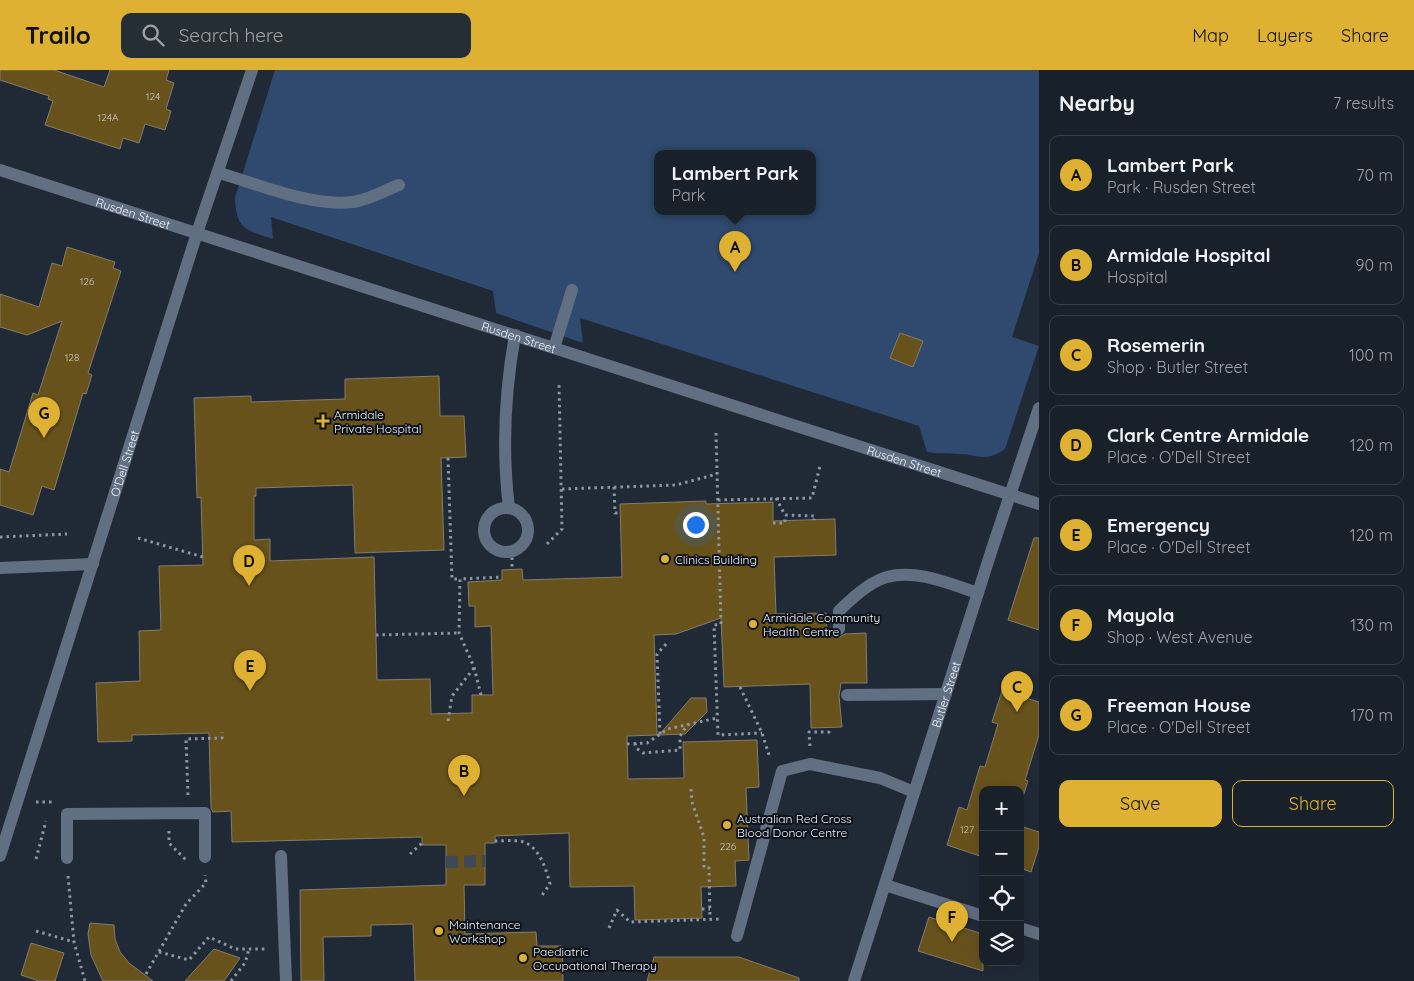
<!DOCTYPE html>
<html lang="en">
<head>
<meta charset="utf-8">
<style>
	:root { --surface:#182029; --page:#252d35; --text:#f1f3f6; --muted:#9fa3a8; --line:#363e46; --accent:#deb133 }
	body { margin:0; font-family:Quicksand,sans-serif; background:var(--page); color:var(--text) }
	.controls { position:absolute; right:15px; bottom:15px; display:grid; overflow:hidden; border-radius:10px; box-shadow:0 5px 20px #0002 }
	.controls button { width:45px; height:45px; display:grid; place-items:center; padding:0; border:0; border-bottom:1px solid var(--line); background:var(--surface); color:var(--text); font:25px sans-serif }
	.you { position:absolute; left:695px; top:454px; width:18px; height:18px; margin:-12px; border:4px solid #fff; border-radius:50%; background:#1a73e8; box-shadow:0 0 0 8px #1a73e833 }
	.badge { display:grid; place-items:center; width:32px; height:32px; border-radius:50%; background:var(--accent); color:#111; font-size:16px; font-weight:700 }
	.pin { position:absolute; translate:-50% -41px; filter:drop-shadow(0 1px 2px #0008) }
	.pin::after { content:''; position:absolute; top:26px; width:18px; height:15px; background:inherit; clip-path:polygon(0 0,100% 0,50% 100%) }
	.popup { position:absolute; left:654px; top:80px; width:162px; height:65px; box-sizing:border-box; display:grid; place-content:center; border-radius:10px; background:var(--surface); filter:drop-shadow(0 1px 4px #0005); font-size:16px; white-space:nowrap; color:var(--muted) }
	.popup b { font-size:19px; color:var(--text) }
	.popup::after { content:''; position:absolute; left:50%; top:100%; margin-left:-10px; border:10px solid transparent; border-top-color:var(--surface) }
	.list { margin:0; padding:0; list-style:none }
	h2 { display:flex; justify-content:space-between; align-items:center; height:65px; margin:0; padding:0 20px; font-size:21px }
	h2 small { font-size:16px; font-weight:400; color:var(--muted) }
	.list li { display:grid; grid-template-columns:32px 1fr auto; gap:15px; align-items:center; box-sizing:border-box; height:80px; margin:0 10px 10px; padding:0 10px; border:1px solid var(--line); border-radius:10px }
	.list b { display:block; font-size:19px; white-space:nowrap }
	.list p { margin:0; font-size:16px; white-space:nowrap; color:var(--muted) }
	.list em { font-size:16px; font-style:normal; color:var(--muted) }
	.actions { display:flex; gap:10px; padding:15px 20px }
	.actions a { flex:1; padding:11px 0; border:1px solid var(--accent); border-radius:10px; text-align:center; font-size:18px; color:var(--accent) }
	.actions .main { background:var(--accent); color:#111 }
	.icon { flex:none; width:28px; height:28px; fill:none; stroke:currentColor; stroke-width:2; stroke-linecap:round; stroke-linejoin:round }
	.map { position:relative; flex:none; width:1039px; height:911px; overflow:hidden }
	header { display:flex; align-items:center; gap:30px; box-sizing:border-box; height:70px; padding:0 25px; background:var(--accent); color:#111 }
	header strong { font-size:24px }
	nav { display:flex; gap:28px; margin-inline-start:auto; font-size:18px }
	.search { width:350px; height:45px; background:var(--page); display:flex; align-items:center; gap:12px; box-sizing:border-box; padding:0 18px; border-radius:10px; color:var(--muted); font-size:19px }
	main { display:flex }
	aside { flex:1; background:var(--surface) }
	.map>svg:first-child { display:block }
	.green { fill:#2f4a6e; fill-rule:evenodd }
	.building { fill:#67521c; stroke:#847c6a }
	.lines { fill:none; stroke-linecap:round; stroke-linejoin:round }
	.minor-tunnel { stroke:#3f4855; stroke-width:12; stroke-dasharray:12 6; stroke-linecap:butt }
	.path { stroke:#8e96a2; stroke-width:3; stroke-dasharray:2.5 4; stroke-linecap:butt }
	.minor { stroke:#616f82; stroke-width:12 }
	.poi-dot { fill:#deb133; stroke:#0e1218; stroke-width:2 }
	.labels { text-anchor:middle; dominant-baseline:central; stroke-width:4; stroke-linejoin:round; paint-order:stroke }
	.number-label { font-size:10px; fill:#ccccc6 }
	.street-label { font-size:12px; fill:#eef4fe; stroke:#0e1218 }
	.poi-label { font-size:12px; fill:#eef4fe; stroke:#0e1218; text-anchor:start }
</style>
</head>
<body>
<header>
<strong>Trailo</strong>
<div class="search"><svg class="icon" aria-label="search" viewBox="0 0 24 24"><circle cx="10" cy="10" r="6"/><path d="M15 15l6 6"/></svg>Search here</div>
<nav><a>Map</a><a>Layers</a><a>Share</a></nav>
</header>
<main>
<div class="map">
<svg width="1039" height="911" viewBox="0 0 1039 911">
	<rect width="100%" height="100%" fill="#202a37"/>
	<!-- green -->
	<path class="green" d="M 275,0 L 1039,0 L 1039,183 L 1012,267 L 1039,276 L 1005,379 C 982,394 981,384 959,384 C 948,383 938,384 927,382 L 919,356 L 580,248 L 583,273 L 496,243 L 493,221 L 271,147 L 273,169 C 246,160 236,159 235,128 ZM 658,83 L 812,83 L 812,141 L 658,141 Z"/>
	<!-- building -->
	<path class="building" d="M 0,0 L 54,0 L 104,17 L 110,0 L 169,0 L 166,10 L 174,13 L 166,39 L 171,41 L 165,60 L 145,54 L 139,73 L 123,68 L 120,79 L 45,55 L 53,31 L 48,29 L 49,26 L 0,10 Z
		M 67,177 L 115,192 L 113,198 L 121,201 L 88,303 L 92,305 L 86,324 L 83,323 L 54,420 L 42,416 L 33,445 L 0,435 L 0,399 L 9,402 L 33,323 L 38,325 L 62,251 L 27,265 L 0,257 L 0,224 L 39,237 L 52,193 L 62,196 Z
		M 900,263 L 923,271 L 913,297 L 890,288 Z
		M 439,306 L 440,346 L 464,346 L 466,387 L 441,388 L 444,480 L 355,483 L 353,415 L 256,418 L 256,426 L 254,426 L 254,470 L 270,469 L 270,491 L 374,487 L 377,610 L 430,609 L 431,644 L 472,643 L 472,625 L 493,625 L 491,556 L 475,557 L 475,536 L 469,536 L 468,512 L 502,510 L 502,500 L 522,499 L 523,510 L 622,507 L 620,434 L 706,431 L 706,434 L 773,432 L 773,451 L 835,449 L 836,485 L 774,487 L 776,544 L 826,543 L 827,564 L 839,567 L 845,564 L 866,563 L 867,613 L 841,613 L 839,626 L 842,657 L 811,658 L 810,614 L 724,617 L 721,548 L 676,564 L 654,565 L 657,665 L 627,666 L 628,709 L 684,708 L 683,672 L 757,670 L 759,717 L 746,718 L 749,790 L 735,791 L 736,816 L 701,817 L 702,848 L 635,850 L 634,816 L 570,817 L 569,763 L 495,766 L 495,773 L 485,773 L 485,815 L 464,815 L 465,864 L 536,862 L 537,876 L 562,876 L 563,911 L 415,911 L 413,854 L 371,855 L 371,866 L 323,867 L 324,911 L 301,911 L 300,820 L 446,815 L 446,775 L 422,775 L 422,767 L 232,772 L 231,741 L 213,742 L 211,738 L 209,663 L 132,665 L 132,671 L 98,672 L 96,613 L 140,611 L 139,561 L 161,560 L 159,496 L 203,495 L 201,427 L 197,428 L 194,328 L 251,326 L 251,332 L 345,329 L 345,309 Z
		M 1034,468 L 1039,468 L 1039,560 L 1008,550 Z
		M 1002,621 L 1039,632 L 1039,665 L 1025,710 L 1028,711 L 1020,736 L 1020,720 L 983,720 L 983,787 L 947,775 L 959,737 L 967,740 L 980,696 L 985,697 L 998,654 L 992,652 Z
		M 691,628 L 706,628 L 707,642 L 685,664 L 659,665 Z
		M 1020,756 L 1039,762 L 1039,777 L 1031,802 L 1020,798 Z
		M 929,847 L 983,864 L 983,901 L 918,881 Z
		M 90,853 L 114,855 L 115,869 L 120,882 L 129,893 L 153,911 L 103,911 L 91,885 L 88,864 Z
		M 31,873 L 64,883 L 55,911 L 39,911 L 21,905 Z
		M 214,879 L 240,888 L 224,911 L 185,911 Z
		M 654,887 L 739,887 L 799,908 L 799,911 L 647,911 Z"/>
	<g class="lines">
		<!-- minor-tunnel -->
		<path class="minor-tunnel" d="M 446,792 L 485,791"/>
		<!-- path -->
		<path class="path" d="M 716,363 L 721,554 L 714,555 L 718,665 L 762,663
			M 448,388 L 452,509 L 460,509
			M 614,417 L 615,443 L 620,443
			M 562,419 L 676,415 L 717,404
			M 776,428 L 785,445 L 815,446 L 814,450
			M 718,430 L 812,428 L 820,396
			M 773,453 L 785,453 L 785,445
			M 0,467 L 67,464
			M 138,468 L 203,487
			M 547,474 L 562,459 L 559,313
			M 512,481 L 512,499
			M 376,565 L 459,563
			M 740,617 L 762,663 L 770,688
			M 481,625 L 474,597 L 459,563 L 460,509 L 502,507
			M 448,651 L 452,626 L 474,598
			M 660,664 L 657,584 L 667,573
			M 635,673 L 636,678 L 643,683 L 680,680 L 680,666 L 688,654
			M 627,674 L 647,673 L 668,659 L 717,648
			M 810,676 L 809,662 L 829,662 L 829,658
			M 691,719 L 692,732 L 704,767 L 704,798 L 709,798 L 710,849
			M 188,725 L 186,669 L 222,668 L 222,662
			M 36,732 L 52,732
			M 169,761 L 169,773 L 186,790
			M 495,771 C 502,771 511,770 519,771 C 538,773 546,798 550,814 L 540,828
			M 410,784 L 422,773
			M 36,789 L 46,751
			M 68,806 L 74,872 L 85,911
			M 702,839 L 710,839
			M 609,858 L 617,840 L 630,852 L 721,849
			M 36,861 L 74,872
			M 159,882 L 189,890 L 209,867 L 235,879 L 267,879
			M 146,904 L 186,834 L 206,813 L 205,805
			M 231,911 L 245,893 L 249,879"/>
		<!-- minor -->
		<g class="minor">
			<path id="s1" d="M 0,100 L 1039,434"/>
			<path d="M 219,103 C 258,114 311,137 352,132 C 367,131 385,120 399,115"/>
			<path d="M 554,278 L 572,220"/>
			<path d="M 509,438 C 502,381 505,321 515,265"/>
			<circle cx="506" cy="460" r="22"/>
			<path d="M 0,498 L 93,494"/>
			<path d="M 839,559 L 839,541 C 851,529 871,511 887,507 C 916,499 950,514 978,523"/>
			<path d="M 847,625 L 946,624"/>
			<path id="s2" d="M 0,786 L 197,163 L 252,0"/>
			<path d="M 281,786 L 286,911"/>
			<path d="M 67,788 L 67,744 L 205,743 L 205,787"/>
			<path d="M 885,815 L 983,846"/>
			<path d="M 1020,858 L 1039,864"/>
			<path d="M 737,866 L 782,701 L 810,694 L 880,708 L 914,722"/>
			<path id="s3" d="M 854,911 L 992,479 L 1039,338"/>
		</g>
	</g>
	<!-- markers -->
	<g class="poi-dot">
		<path d="M320.5 343.5h5v5h5v5h-5v5h-5v-5h-5v-5h5z"/>
		<circle cx="665" cy="489" r="5"/>
		<circle cx="753" cy="554" r="5"/>
		<circle cx="727" cy="755" r="5"/>
		<circle cx="439" cy="861" r="5"/>
		<circle cx="523" cy="888" r="5"/>
	</g>
	<g class="labels">
		<!-- number labels -->
		<g class="number-label">
			<text x="153" y="26">124</text>
			<text x="108" y="47">124A</text>
			<text x="87" y="211">126</text>
			<text x="72" y="287">128</text>
			<text x="967" y="759">127</text>
			<text x="728" y="776">226</text>
		</g>
		<!-- street labels -->
		<g class="street-label">
			<text stroke="none"><textPath href="#s1" startOffset="140">Rusden Street</textPath></text>
			<text stroke="none"><textPath href="#s1" startOffset="545">Rusden Street</textPath></text>
			<text stroke="none"><textPath href="#s1" startOffset="950">Rusden Street</textPath></text>
			<text stroke="none"><textPath href="#s2" startOffset="412">O'Dell Street</textPath></text>
			<text stroke="none"><textPath href="#s3" startOffset="301">Butler Street</textPath></text>
		</g>
		<!-- poi labels -->
		<g class="poi-label">
			<text x="334" y="344">Armidale<tspan x="334" dy="14">Private Hospital</tspan></text>
			<text x="675" y="489">Clinics Building</text>
			<text x="763" y="547">Armidale Community<tspan x="763" dy="14">Health Centre</tspan></text>
			<text x="737" y="748">Australian Red Cross<tspan x="737" dy="14">Blood Donor Centre</tspan></text>
			<text x="449" y="854">Maintenance<tspan x="449" dy="14">Workshop</tspan></text>
			<text x="533" y="881">Paediatric<tspan x="533" dy="14">Occupational Therapy</tspan></text>
		</g>
	</g>
</svg>
<div class="controls">
<button>+</button>
<button>−</button>
<button><svg class="icon" aria-label="locate" viewBox="0 0 24 24"><circle cx="12" cy="12" r="6"/><path d="M12 2v4M12 18v4M2 12h4M18 12h4"/></svg></button>
<button><svg class="icon" aria-label="layers" viewBox="0 0 24 24"><path d="M12 4l9 5-9 5-9-5zM3 14l9 5 9-5"/></svg></button>
</div>
<div class="you"></div>
<div class="pin badge" style="left:735px;top:202px">A</div>
<div class="popup"><b>Lambert Park</b>Park</div>
<div class="pin badge" style="left:464px;top:726px">B</div>
<div class="pin badge" style="left:1017px;top:642px">C</div>
<div class="pin badge" style="left:249px;top:516px">D</div>
<div class="pin badge" style="left:250px;top:621px">E</div>
<div class="pin badge" style="left:952px;top:872px">F</div>
<div class="pin badge" style="left:44px;top:368px">G</div>
</div>
<aside>
<h2>Nearby<small>7 results</small></h2>
<ul class="list">
<li><span class="badge">A</span><div><b>Lambert Park</b><p>Park · Rusden Street</p></div><em>70 m</em></li>
<li><span class="badge">B</span><div><b>Armidale Hospital</b><p>Hospital</p></div><em>90 m</em></li>
<li><span class="badge">C</span><div><b>Rosemerin</b><p>Shop · Butler Street</p></div><em>100 m</em></li>
<li><span class="badge">D</span><div><b>Clark Centre Armidale</b><p>Place · O'Dell Street</p></div><em>120 m</em></li>
<li><span class="badge">E</span><div><b>Emergency</b><p>Place · O'Dell Street</p></div><em>120 m</em></li>
<li><span class="badge">F</span><div><b>Mayola</b><p>Shop · West Avenue</p></div><em>130 m</em></li>
<li><span class="badge">G</span><div><b>Freeman House</b><p>Place · O'Dell Street</p></div><em>170 m</em></li>
</ul>
<div class="actions"><a class="main">Save</a><a>Share</a></div>
</aside>
</main>
</body>
</html>
